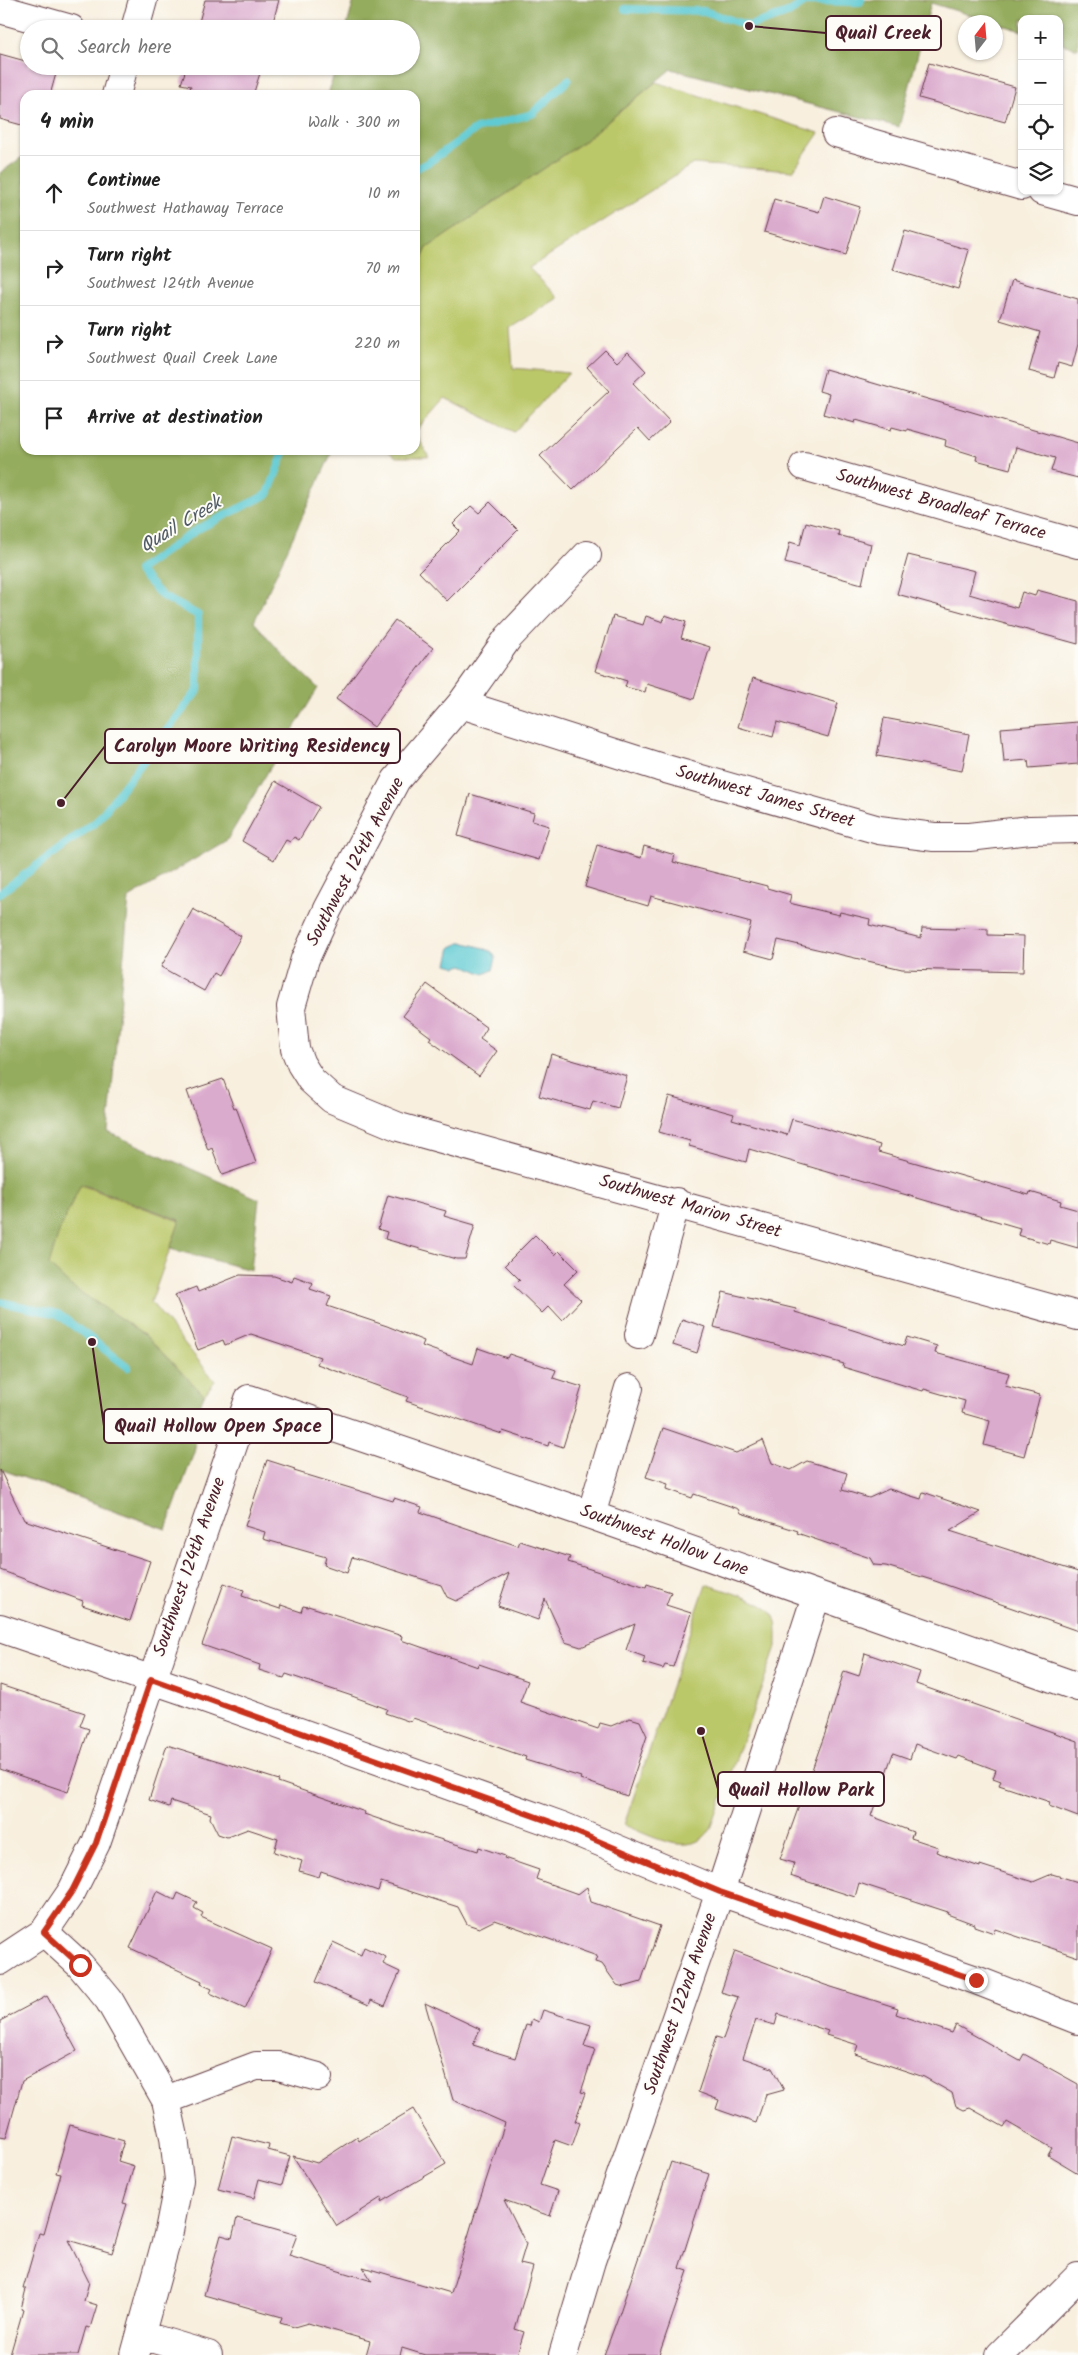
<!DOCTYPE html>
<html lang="en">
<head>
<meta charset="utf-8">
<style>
	:root { --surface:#fff; --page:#f2f2f2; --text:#222; --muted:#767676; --line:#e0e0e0 }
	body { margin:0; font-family:Kalam,sans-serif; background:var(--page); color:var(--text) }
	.controls { position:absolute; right:15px; top:15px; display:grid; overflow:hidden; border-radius:10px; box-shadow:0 1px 4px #0004 }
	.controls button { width:45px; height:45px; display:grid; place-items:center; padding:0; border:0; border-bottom:1px solid var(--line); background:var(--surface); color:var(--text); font:25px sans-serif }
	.compass { position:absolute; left:958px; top:15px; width:45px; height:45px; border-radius:50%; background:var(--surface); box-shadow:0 1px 4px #0004; rotate:16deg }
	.stop { position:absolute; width:15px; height:15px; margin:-11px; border:4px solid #c8321e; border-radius:50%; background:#fff }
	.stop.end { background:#c8321e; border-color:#fff; box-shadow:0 1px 5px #0008 }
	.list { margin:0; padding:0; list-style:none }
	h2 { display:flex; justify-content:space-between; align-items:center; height:65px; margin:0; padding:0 20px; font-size:21px }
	h2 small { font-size:16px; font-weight:400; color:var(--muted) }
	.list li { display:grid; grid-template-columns:32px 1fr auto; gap:15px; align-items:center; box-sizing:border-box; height:75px; padding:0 20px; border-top:1px solid var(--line) }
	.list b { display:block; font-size:19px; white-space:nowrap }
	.list p { margin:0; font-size:16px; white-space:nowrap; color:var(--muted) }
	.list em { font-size:16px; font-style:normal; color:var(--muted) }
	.icon { flex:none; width:28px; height:28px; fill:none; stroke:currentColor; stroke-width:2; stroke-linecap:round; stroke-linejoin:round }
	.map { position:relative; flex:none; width:1078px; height:2355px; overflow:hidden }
	.search { position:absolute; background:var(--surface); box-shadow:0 1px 4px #0004; left:20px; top:20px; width:400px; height:55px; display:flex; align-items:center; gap:12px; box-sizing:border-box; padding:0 18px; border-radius:28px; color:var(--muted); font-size:19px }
	.panel { position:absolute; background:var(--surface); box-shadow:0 1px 4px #0004; left:20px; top:90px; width:400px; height:365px; border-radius:15px }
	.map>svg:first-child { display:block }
	.green { fill:#bbc869; stroke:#82744a }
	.forest { fill:#94ac5d; stroke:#6f6644 }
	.water { fill:#5ecad3; stroke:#54747f }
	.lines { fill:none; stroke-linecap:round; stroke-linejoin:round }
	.stream { stroke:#5ecad3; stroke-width:8 }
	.building { fill:#dbabce }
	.street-casing { stroke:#643e46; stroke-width:30 }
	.secondary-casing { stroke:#643e46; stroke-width:30 }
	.street { stroke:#fff; stroke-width:28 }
	.secondary { stroke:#fff; stroke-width:28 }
	.route { stroke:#c8321e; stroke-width:6 }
	.labels { text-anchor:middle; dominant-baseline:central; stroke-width:4; stroke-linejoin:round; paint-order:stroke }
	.street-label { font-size:18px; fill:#4a1f2b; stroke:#fdfcf7 }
	.water-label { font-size:19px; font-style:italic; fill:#515b66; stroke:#fdfcf7 }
	.leader { fill:none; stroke:#4a1f2b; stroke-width:2 }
	.callout-dot { fill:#4a1f2b; stroke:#fdfcf7; stroke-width:2 }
	.callout { fill:#fdfcf7; stroke:#4a1f2b; stroke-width:2 }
	.callout-label { font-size:19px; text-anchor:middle; font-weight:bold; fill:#4a1f2b }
</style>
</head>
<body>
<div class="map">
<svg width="1078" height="2355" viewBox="0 0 1078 2355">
	<rect width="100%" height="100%" fill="#fdfcf7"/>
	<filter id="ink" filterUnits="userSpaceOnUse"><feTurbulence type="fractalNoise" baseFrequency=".02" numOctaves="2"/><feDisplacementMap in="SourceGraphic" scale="10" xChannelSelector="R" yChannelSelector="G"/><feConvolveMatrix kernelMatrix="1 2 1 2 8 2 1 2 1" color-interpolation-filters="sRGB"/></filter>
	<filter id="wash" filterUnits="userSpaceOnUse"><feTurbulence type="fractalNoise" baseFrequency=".0096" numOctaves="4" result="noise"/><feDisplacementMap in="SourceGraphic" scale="20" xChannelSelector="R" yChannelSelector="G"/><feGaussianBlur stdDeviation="1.12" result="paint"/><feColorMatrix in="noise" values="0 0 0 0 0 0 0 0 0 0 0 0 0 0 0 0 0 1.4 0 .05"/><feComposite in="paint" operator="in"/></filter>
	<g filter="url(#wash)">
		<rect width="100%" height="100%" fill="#f8efde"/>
		<!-- green -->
		<path class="green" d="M 656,82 L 819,133 L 793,171 L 693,164 L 529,268 L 558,298 L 510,328 L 513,368 L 569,373 L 514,432 L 445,398 L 415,432 L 429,457 L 396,457 L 387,450 L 415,450 L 415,274 L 427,248 L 583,142 Z
			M 0,1156 L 180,1221 L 151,1302 L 215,1381 C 207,1391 197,1403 195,1416 C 194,1428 197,1439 194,1452 L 166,1529 L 0,1469 Z
			M 706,1584 C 722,1590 762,1600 772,1613 C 778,1621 777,1635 777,1644 L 712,1826 C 694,1862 650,1835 624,1825 Z"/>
		<!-- forest -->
		<path class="forest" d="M 354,0 L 1078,0 L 1078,49 L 1059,43 L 1059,19 L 1022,19 L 1022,31 L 931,3 L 899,127 L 671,69 L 583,142 L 427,248 L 415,274 L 415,95 L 328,95 L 336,66 L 411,66 L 411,29 L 346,29 Z
			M 25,155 L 25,450 L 333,450 L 254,622 L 284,656 L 318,688 L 227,840 L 129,898 L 108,1132 L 259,1199 L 251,1270 L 170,1249 L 180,1220 L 81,1184 L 60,1229 L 49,1265 L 71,1286 L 144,1334 L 204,1395 L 196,1414 L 196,1441 L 194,1452 L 166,1529 L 0,1469 L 0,173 Z"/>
		<!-- water -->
		<path class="water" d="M 462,942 L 484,948 L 492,952 L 496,958 L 493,970 L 484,974 L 463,965 L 457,967 L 447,964 L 451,947 Z"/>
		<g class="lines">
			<!-- stream -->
			<path class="stream" d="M 625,9 L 704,11 L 749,26 L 788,13 L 807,1 L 860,2 L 861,0
				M 415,169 L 429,162 L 476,129 L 532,114 L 568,80
				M 0,893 L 97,821 L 198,690 L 198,615 L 162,596 L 138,570 L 198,529 L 268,494 L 285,450
				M 0,1302 L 58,1314 L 128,1367"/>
		</g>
		<g id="blocks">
			<!-- building -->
			<path class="building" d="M 205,0 L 279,0 L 271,29 L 207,29 L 208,25 L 199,22 Z
				M 0,54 L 29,62 L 29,66 L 45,66 L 57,70 L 50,95 L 25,95 L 25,126 L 0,119 Z
				M 929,63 L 1015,87 L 1005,122 L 919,98 Z
				M 187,66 L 260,66 L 262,67 L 253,95 L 188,95 L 191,86 L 181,84 Z
				M 824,196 L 860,207 L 846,255 L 764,232 L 774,199 L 819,212 Z
				M 905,231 L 969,250 L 958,289 L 893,270 Z
				M 1012,280 L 1078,299 L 1078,344 L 1072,367 L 1058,363 L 1054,378 L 1029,371 L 1040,332 L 1000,320 Z
				M 605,350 L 617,362 L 628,352 L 646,371 L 633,383 L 670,422 L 650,441 L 638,428 L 573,490 L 540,456 L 609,391 L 587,367 Z
				M 825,369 L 1078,443 L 1078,478 L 1051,471 L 1055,458 L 1016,447 L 1010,469 L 976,460 L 977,456 L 945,446 L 946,440 L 907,429 L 907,431 L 892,427 L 891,430 L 856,420 L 855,423 L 823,414 L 829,394 L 819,391 Z
				M 490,502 L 518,530 L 447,601 L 419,572 L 460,531 L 453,524 L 471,506 L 479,513 Z
				M 806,522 L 839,531 L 838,535 L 871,544 L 862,584 L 785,563 L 790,542 L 800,545 Z
				M 908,555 L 975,571 L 969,594 L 1017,608 L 1022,592 L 1035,596 L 1037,590 L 1078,601 L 1078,644 L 897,594 Z
				M 665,615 L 686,622 L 681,638 L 710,647 L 694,699 L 647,684 L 645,692 L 625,687 L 627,681 L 595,671 L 613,616 L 643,625 L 646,616 L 663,622 Z
				M 395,620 L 433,648 L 374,727 L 336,699 Z
				M 753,678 L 838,703 L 828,737 L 777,722 L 773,737 L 738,727 Z
				M 884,718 L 969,734 L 962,771 L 877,756 Z
				M 1078,722 L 1078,764 L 1029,768 L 1028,760 L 1004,762 L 1001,728 Z
				M 275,781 L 319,807 L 299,840 L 294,837 L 290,842 L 286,840 L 274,860 L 242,841 Z
				M 470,794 L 534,813 L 532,821 L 549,826 L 539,860 L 458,836 Z
				M 597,845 L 641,858 L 644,846 L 675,855 L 673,862 L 767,886 L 767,888 L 791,895 L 789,903 L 839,915 L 840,912 L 870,919 L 869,925 L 921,938 L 922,928 L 956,929 L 955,928 L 988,929 L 988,935 L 1024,936 L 1023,972 L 902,969 L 778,940 L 773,959 L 743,951 L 751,923 L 651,896 L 648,906 L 585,887 Z
				M 193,909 L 241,936 L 219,976 L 214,973 L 204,991 L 161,967 Z
				M 427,984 L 487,1028 L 480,1039 L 497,1051 L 479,1076 L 429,1040 L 431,1037 L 403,1016 Z
				M 551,1054 L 627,1076 L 618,1108 L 593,1101 L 590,1110 L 539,1096 Z
				M 223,1079 L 234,1108 L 236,1107 L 256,1163 L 222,1175 L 212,1148 L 208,1150 L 187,1091 Z
				M 669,1096 L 734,1114 L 732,1119 L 787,1135 L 792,1119 L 880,1145 L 878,1152 L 1029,1195 L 1030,1192 L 1061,1201 L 1060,1205 L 1078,1210 L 1078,1248 L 1050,1240 L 1049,1244 L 1018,1235 L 1020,1228 L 749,1149 L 746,1162 L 689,1146 L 690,1141 L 659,1132 Z
				M 388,1195 L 446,1211 L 444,1216 L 475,1225 L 465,1259 L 456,1259 L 385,1239 L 387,1232 L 378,1229 Z
				M 535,1235 L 555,1255 L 559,1251 L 578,1270 L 564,1284 L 581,1300 L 562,1320 L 549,1306 L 542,1313 L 514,1286 L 520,1280 L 505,1265 Z
				M 240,1275 L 274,1276 L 292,1282 L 294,1276 L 313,1283 L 310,1289 L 331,1296 L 327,1306 L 387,1326 L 424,1341 L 422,1346 L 473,1364 L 478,1348 L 507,1358 L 509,1354 L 556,1370 L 553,1378 L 582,1387 L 563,1447 L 549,1442 L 548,1446 L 503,1431 L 502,1434 L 406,1401 L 408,1397 L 317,1364 L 320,1357 L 251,1334 L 225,1345 L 223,1340 L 198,1350 L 175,1295 L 196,1287 L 198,1292 Z
				M 723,1292 L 796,1309 L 795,1312 L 904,1346 L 907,1337 L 937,1346 L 935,1353 L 1009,1373 L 1005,1386 L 1040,1395 L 1024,1456 L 984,1445 L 990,1421 L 962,1413 L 965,1401 L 924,1389 L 923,1391 L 843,1367 L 844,1364 L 714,1327 Z
				M 682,1319 L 705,1327 L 697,1353 L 673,1345 Z
				M 663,1428 L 736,1453 L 763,1440 L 772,1463 L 791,1470 L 807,1461 L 847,1473 L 842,1490 L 869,1498 L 889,1489 L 921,1499 L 923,1492 L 981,1512 L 950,1531 L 1078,1572 L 1078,1631 L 935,1581 L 886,1566 L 874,1565 L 870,1558 L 797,1533 L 798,1531 L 741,1513 L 739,1509 L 694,1494 L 692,1498 L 667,1489 L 668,1484 L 646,1477 Z
				M 267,1460 L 295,1469 L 294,1471 L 393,1501 L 394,1498 L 422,1507 L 420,1512 L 518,1546 L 520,1541 L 570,1557 L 568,1562 L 646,1587 L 647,1584 L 671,1592 L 666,1605 L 691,1613 L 673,1667 L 665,1665 L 663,1669 L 643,1663 L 645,1657 L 626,1650 L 635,1624 L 581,1647 L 565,1642 L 545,1599 L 538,1620 L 498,1606 L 509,1573 L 456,1601 L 447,1597 L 441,1585 L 352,1557 L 347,1573 L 324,1565 L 326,1557 L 263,1539 L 265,1532 L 245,1526 Z
				M 0,1470 L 24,1520 L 150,1561 L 130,1621 L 82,1605 L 83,1601 L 0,1570 Z
				M 224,1583 L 244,1590 L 242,1596 L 280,1609 L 281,1605 L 301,1612 L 303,1606 L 308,1607 L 308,1606 L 402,1636 L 401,1640 L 478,1667 L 479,1664 L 528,1681 L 520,1702 L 598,1729 L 600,1723 L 611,1726 L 630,1718 L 640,1721 L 647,1736 L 627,1796 L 580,1779 L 581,1777 L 525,1760 L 526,1757 L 413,1718 L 411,1722 L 385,1713 L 387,1709 L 352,1696 L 286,1674 L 284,1678 L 259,1670 L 260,1665 L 202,1645 Z
				M 865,1653 L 920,1672 L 916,1684 L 1078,1741 L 1078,1817 L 1049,1806 L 1050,1802 L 999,1785 L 1001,1781 L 993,1778 L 996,1770 L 959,1756 L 957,1759 L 915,1744 L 910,1759 L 893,1753 L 871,1816 L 913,1832 L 911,1838 L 938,1847 L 936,1852 L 980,1867 L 980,1865 L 1033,1882 L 1052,1874 L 1078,1882 L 1078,1957 L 995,1929 L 994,1933 L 974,1926 L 974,1924 L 947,1914 L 948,1912 L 859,1883 L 855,1897 L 790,1876 L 794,1863 L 780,1859 L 828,1725 L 844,1671 L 859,1676 Z
				M 0,1685 L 85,1713 L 80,1726 L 89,1729 L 68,1792 L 0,1769 Z
				M 167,1745 L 279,1780 L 278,1782 L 365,1812 L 364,1814 L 420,1833 L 478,1851 L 479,1847 L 505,1856 L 504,1858 L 539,1870 L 536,1879 L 578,1894 L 587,1887 L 591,1902 L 660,1926 L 641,1982 L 624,1987 L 617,1985 L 602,1964 L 595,1962 L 597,1956 L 495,1920 L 479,1928 L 467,1924 L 458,1907 L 381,1882 L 378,1891 L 321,1871 L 319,1877 L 299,1871 L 302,1861 L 274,1852 L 278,1839 L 248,1829 L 227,1837 L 218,1834 L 210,1818 L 211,1814 L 171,1801 L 169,1807 L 149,1800 Z
				M 157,1891 L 175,1900 L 178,1893 L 197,1902 L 194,1908 L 203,1913 L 201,1917 L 272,1949 L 245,2009 L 210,1993 L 212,1989 L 201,1984 L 202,1981 L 130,1948 Z
				M 333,1942 L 361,1955 L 364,1947 L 386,1957 L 383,1964 L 400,1972 L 385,2006 L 371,2000 L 369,2005 L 316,1982 Z
				M 735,1951 L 825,1985 L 898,2008 L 896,2014 L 952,2033 L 956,2025 L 1020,2061 L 1024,2054 L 1078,2084 L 1078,2173 L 1048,2155 L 1052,2148 L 1007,2122 L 1004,2127 L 970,2108 L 964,2110 L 956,2106 L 952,2093 L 924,2077 L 855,2054 L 858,2045 L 826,2035 L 828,2031 L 778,2014 L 775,2025 L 756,2020 L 743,2058 L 772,2068 L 784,2090 L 766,2095 L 756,2123 L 716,2109 L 719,2100 L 698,2092 L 716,2037 L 723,2039 L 738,1997 L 721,1992 Z
				M 47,1996 L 77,2051 L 22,2081 L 6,2138 L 0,2137 L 0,2021 Z
				M 425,2003 L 480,2029 L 473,2045 L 515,2058 L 526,2025 L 530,2026 L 532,2019 L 539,2022 L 543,2010 L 591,2025 L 584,2046 L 595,2049 L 581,2092 L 585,2093 L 575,2121 L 580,2123 L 572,2146 L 555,2140 L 540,2185 L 558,2191 L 550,2216 L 504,2200 L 526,2244 L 520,2264 L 533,2267 L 515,2329 L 524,2332 L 517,2355 L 425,2355 L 402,2348 L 400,2355 L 366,2355 L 370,2341 L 308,2323 L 294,2327 L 280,2323 L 282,2317 L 204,2295 L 221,2235 L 232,2238 L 237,2218 L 297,2235 L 289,2256 L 372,2281 L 363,2267 L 451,2293 L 473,2220 L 505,2123 L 453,2100 Z
				M 413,2109 L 446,2164 L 381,2202 L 382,2197 L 337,2226 L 293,2156 L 317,2163 L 357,2137 L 359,2141 Z
				M 70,2125 L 124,2141 L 118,2161 L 134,2166 L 123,2203 L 127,2204 L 112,2253 L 68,2240 L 89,2282 L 84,2301 L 97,2305 L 90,2328 L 86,2327 L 78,2355 L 10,2355 L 23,2310 L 21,2309 L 26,2289 L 23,2289 L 39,2233 L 44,2234 L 61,2174 L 56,2173 Z
				M 232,2136 L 269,2145 L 268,2150 L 290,2156 L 282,2185 L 259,2179 L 254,2198 L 218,2189 Z
				M 671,2162 L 709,2174 L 679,2268 L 688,2271 L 659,2355 L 604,2355 L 620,2312 Z"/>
		</g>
	</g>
	<g filter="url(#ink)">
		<use href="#blocks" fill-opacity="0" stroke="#643e46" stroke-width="1"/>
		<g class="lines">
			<!-- street casing -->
			<g class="street-casing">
				<path id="street" d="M 0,9 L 71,29
					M 135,29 L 143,0
					M 116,95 L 124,66
					M 836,133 L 1022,186
					M 1042,191 L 1078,201
					M 804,466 L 1078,544
					M 587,555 L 508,638 L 461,704 L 396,780 L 328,909 L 305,959 L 291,1007 L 295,1049 L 301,1064 L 311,1080 L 332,1099 L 399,1127 L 1078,1316
					M 461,704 L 659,767 L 879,830 L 934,837 L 969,837 L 1030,830 L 1078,829
					M 639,1335 L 676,1202
					M 591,1515 L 629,1388
					M 0,1628 L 182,1690 L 562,1826 L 720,1892 L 976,1980 L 1078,2020
					M 44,1932 L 80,1965 L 109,2000 L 166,2100 L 174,2137 L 179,2180 L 169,2231 L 135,2355
					M 0,1961 L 44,1932 L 72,1891 L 96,1843 L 249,1399 L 591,1515 L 1078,1687
					M 166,2100 L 256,2066 L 279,2066 L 318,2077
					M 141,2335 L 208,2355
					M 563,2355 L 591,2261 L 720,1892 L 816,1596"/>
			</g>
			<!-- secondary casing -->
			<g class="secondary-casing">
				<path id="secondary" d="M 1000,2355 L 1078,2277"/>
			</g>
			<!-- street -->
			<use href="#street" class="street"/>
			<!-- secondary -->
			<use href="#secondary" class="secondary"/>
		</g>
	</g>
	<g class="lines" filter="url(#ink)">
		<!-- route -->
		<path class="route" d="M 80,1965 L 44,1932 L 72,1891 L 96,1843 L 151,1679 L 562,1826 L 720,1892 L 976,1980"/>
	</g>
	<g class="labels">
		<!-- street labels -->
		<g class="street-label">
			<text transform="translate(941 505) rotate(16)">Southwest Broadleaf Terrace</text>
			<text transform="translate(765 797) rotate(16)">Southwest James Street</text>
			<text transform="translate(356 862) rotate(-62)">Southwest 124th Avenue</text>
			<text transform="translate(690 1207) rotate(16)">Southwest Marion Street</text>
			<text transform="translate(664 1541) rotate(20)">Southwest Hollow Lane</text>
			<text transform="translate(190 1567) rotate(-71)">Southwest 124th Avenue</text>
			<text transform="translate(681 2004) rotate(-71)">Southwest 122nd Avenue</text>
		</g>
		<!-- water labels -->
		<g class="water-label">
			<text transform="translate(181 525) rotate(-31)">Quail Creek</text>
		</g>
	</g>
	<!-- callouts -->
	<path class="leader" d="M749 26L826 33M61 803L105 746M92 1342L104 1426M701 1731L718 1789"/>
	<g class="callout-dot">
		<circle cx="749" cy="26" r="5"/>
		<circle cx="61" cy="803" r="5"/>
		<circle cx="92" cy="1342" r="5"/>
		<circle cx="701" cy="1731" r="5"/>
	</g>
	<g class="callout">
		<rect x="826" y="16" width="115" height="34" rx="5"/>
		<rect x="105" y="729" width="295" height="34" rx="5"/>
		<rect x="104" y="1409" width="228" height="34" rx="5"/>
		<rect x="718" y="1772" width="166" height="34" rx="5"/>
	</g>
	<g class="callout-label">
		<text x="883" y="39">Quail Creek</text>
		<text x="252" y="752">Carolyn Moore Writing Residency</text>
		<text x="218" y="1432">Quail Hollow Open Space</text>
		<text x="801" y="1796">Quail Hollow Park</text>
	</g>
</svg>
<div class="controls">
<button>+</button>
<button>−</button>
<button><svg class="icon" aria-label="locate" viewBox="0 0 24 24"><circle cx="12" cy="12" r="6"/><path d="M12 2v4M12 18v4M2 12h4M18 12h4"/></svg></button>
<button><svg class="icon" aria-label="layers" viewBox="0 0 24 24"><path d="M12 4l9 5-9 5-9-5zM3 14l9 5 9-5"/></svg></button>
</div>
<svg class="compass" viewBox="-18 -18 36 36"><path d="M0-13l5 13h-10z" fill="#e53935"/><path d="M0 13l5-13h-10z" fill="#767676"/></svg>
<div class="stop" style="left:80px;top:1965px"></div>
<div class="stop end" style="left:976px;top:1980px"></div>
<div class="search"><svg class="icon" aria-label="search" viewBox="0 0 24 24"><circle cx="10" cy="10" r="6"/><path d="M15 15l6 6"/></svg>Search here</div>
<section class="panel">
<h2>4 min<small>Walk · 300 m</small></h2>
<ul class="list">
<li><svg class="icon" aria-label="ahead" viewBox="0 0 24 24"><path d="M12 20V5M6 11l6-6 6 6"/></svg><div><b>Continue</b><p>Southwest Hathaway Terrace</p></div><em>10 m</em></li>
<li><svg class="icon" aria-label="right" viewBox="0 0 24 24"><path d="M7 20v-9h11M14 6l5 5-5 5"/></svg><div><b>Turn right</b><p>Southwest 124th Avenue</p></div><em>70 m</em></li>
<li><svg class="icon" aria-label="right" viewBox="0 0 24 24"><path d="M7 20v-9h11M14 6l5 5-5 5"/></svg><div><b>Turn right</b><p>Southwest Quail Creek Lane</p></div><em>220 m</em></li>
<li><svg class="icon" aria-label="arrive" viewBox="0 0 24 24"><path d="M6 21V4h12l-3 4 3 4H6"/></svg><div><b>Arrive at destination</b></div></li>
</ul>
</section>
</div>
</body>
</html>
